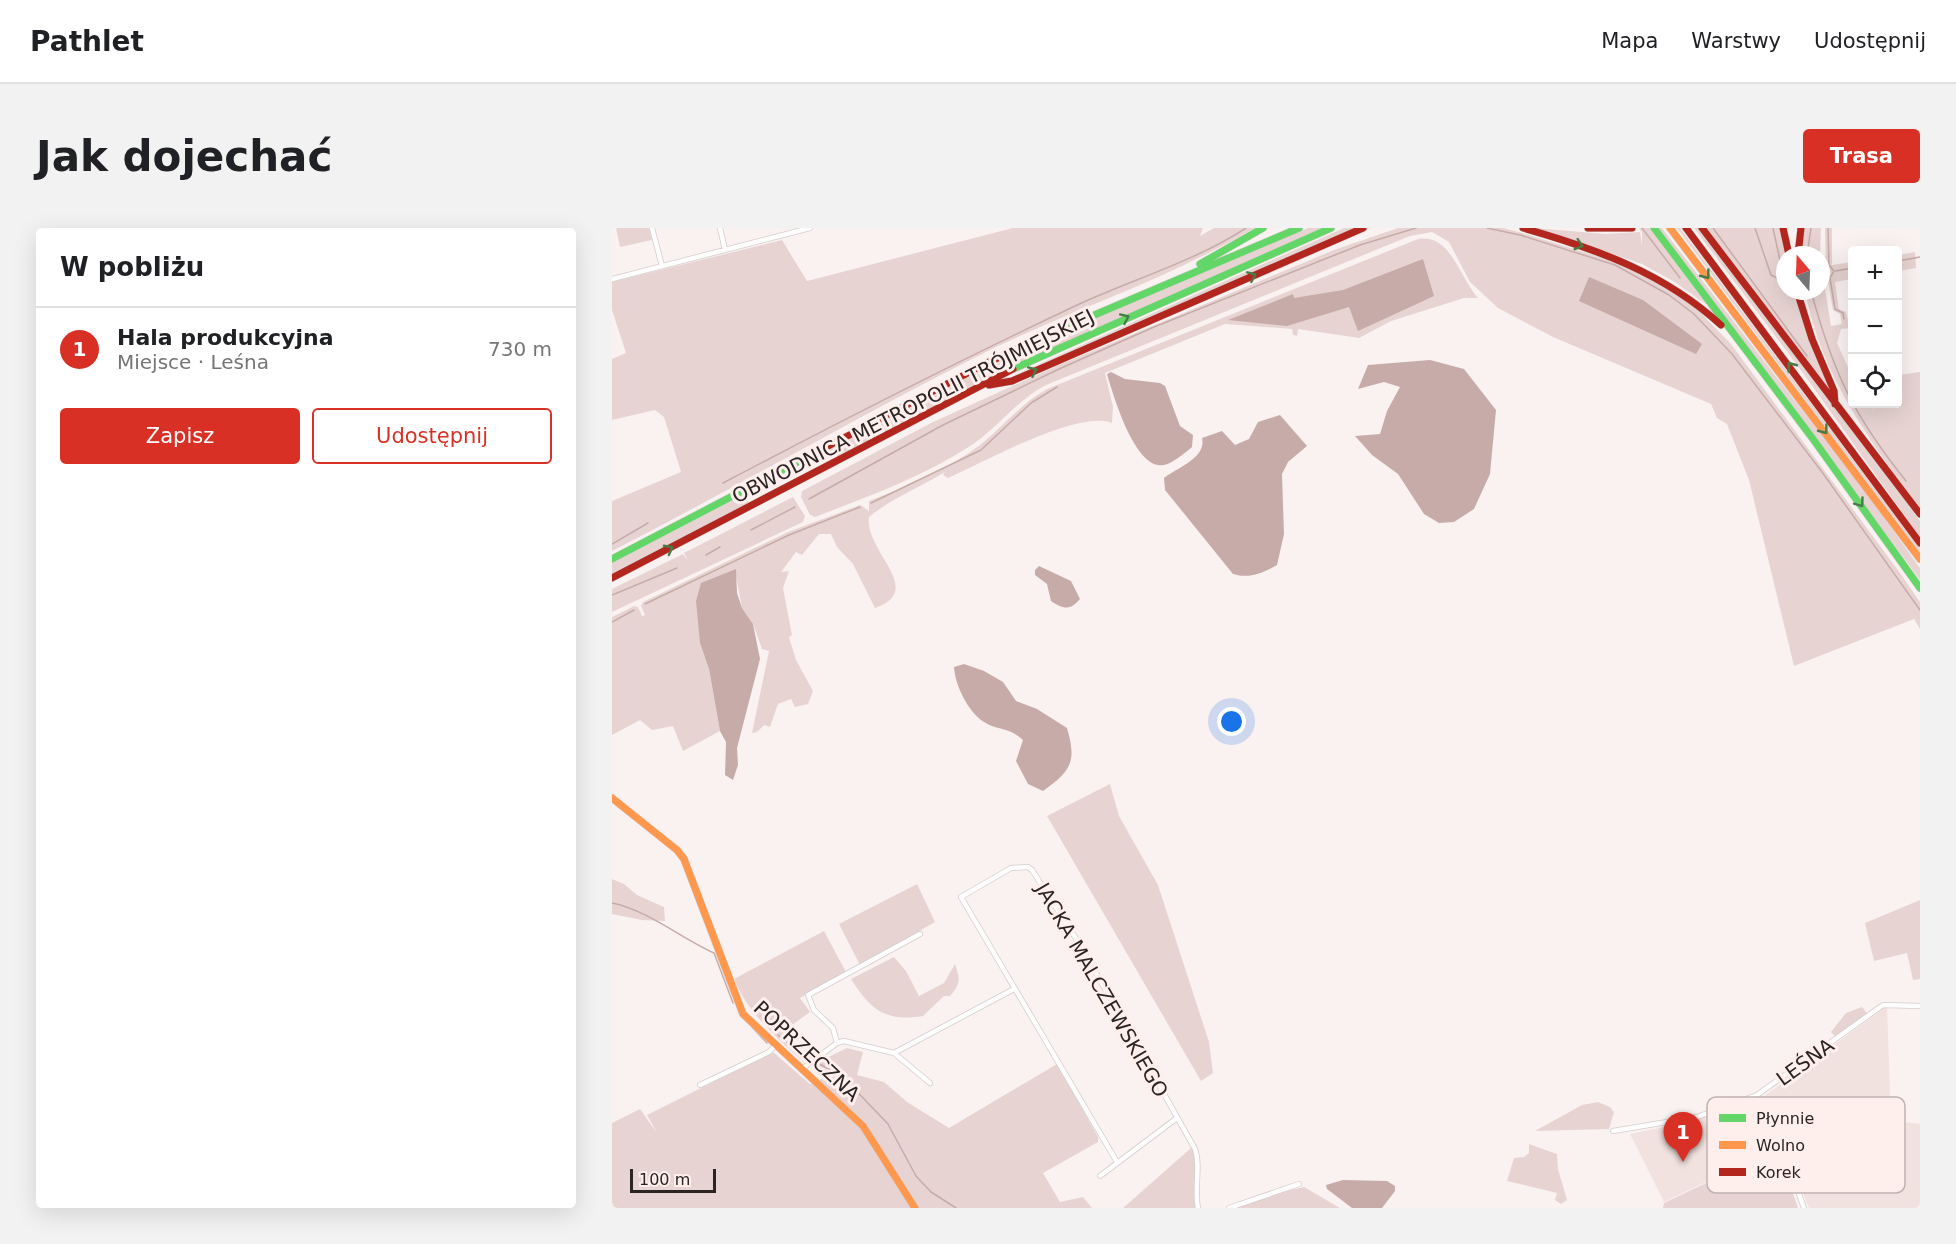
<!DOCTYPE html>
<html lang="pl">
<head>
<meta charset="utf-8">
<style>
	:root { --surface:#fff; --page:#f2f2f2; --text:#202124; --muted:#757577; --line:#e0e0e0; --accent:#d93025 }
	body { margin:0; font-family:"DejaVu Sans",sans-serif; background:var(--page); color:var(--text) }
	.controls { position:absolute; right:18px; top:18px; display:grid; overflow:hidden; border-radius:6px; box-shadow:0 6px 24px #0002 }
	.controls button { width:54px; height:54px; display:grid; place-items:center; padding:0; border:0; border-bottom:2px solid var(--line); background:var(--surface); color:var(--text); font:30px sans-serif }
	.compass { position:absolute; left:1164px; top:18px; width:54px; height:54px; border-radius:50%; background:var(--surface); box-shadow:0 6px 24px #0002; rotate:341deg }
	.scale { position:absolute; left:18px; bottom:15px; width:86px; box-sizing:border-box; padding-left:6px; border:3px solid #2a2423; border-top:0; font-size:16px; line-height:21px; white-space:nowrap; color:#2a2423; -webkit-text-stroke:4px #feefed; paint-order:stroke }
	.you { position:absolute; left:620px; top:494px; width:21px; height:21px; margin:-15px; border:4px solid #fff; border-radius:50%; background:#1a73e8; box-shadow:0 0 0 9px #1a73e833 }
	.badge { display:grid; place-items:center; width:39px; height:39px; border-radius:50%; background:var(--accent); color:#fff; font-size:20px; font-weight:700 }
	.pin { position:absolute; translate:-50% -50px; filter:drop-shadow(0 2px 3px #0008) }
	.pin::after { content:''; position:absolute; top:32px; width:21px; height:18px; background:inherit; clip-path:polygon(0 0,100% 0,50% 100%) }
	.list { margin:0; padding:0; list-style:none }
	h2 { display:flex; justify-content:space-between; align-items:center; height:78px; margin:0; padding:0 24px; font-size:26px }
	h2 small { font-size:20px; font-weight:400; color:var(--muted) }
	.list li { display:grid; grid-template-columns:39px 1fr auto; gap:18px; align-items:center; box-sizing:border-box; height:84px; padding:0 24px; border-top:2px solid var(--line) }
	.list b { display:block; font-size:22px; white-space:nowrap }
	.list p { margin:0; font-size:20px; white-space:nowrap; color:var(--muted) }
	.list em { font-size:20px; font-style:normal; color:var(--muted) }
	.actions { display:flex; gap:12px; padding:18px 24px }
	.actions a { flex:1; padding:14px 0; border:2px solid var(--accent); border-radius:6px; text-align:center; font-size:21px; color:var(--accent) }
	.actions .main { background:var(--accent); color:#fff }
	.icon { flex:none; width:33px; height:33px; fill:none; stroke:currentColor; stroke-width:2; stroke-linecap:round; stroke-linejoin:round }
	.map { position:relative; flex:none; width:1308px; height:980px; overflow:hidden; border-radius:6px }
	header { display:flex; align-items:center; gap:36px; box-sizing:border-box; height:84px; padding:0 30px; background:var(--surface); border-bottom:2px solid var(--line) }
	header strong { font-size:28px }
	nav { display:flex; gap:33px; margin-inline-start:auto; font-size:21px }
	.intro { display:flex; align-items:center; justify-content:space-between; box-sizing:border-box; height:144px; padding:0 36px }
	h1 { margin:0; font-size:42px }
	.button { padding:15px 27px; border-radius:6px; background:var(--accent); color:#fff; font-size:21px; font-weight:700 }
	main { display:flex; gap:36px; padding:0 36px }
	aside { flex:1; background:var(--surface); border-radius:6px; box-shadow:0 6px 24px #0002 }
	.map>svg:first-child { display:block }
	.built { fill:#f1e1df }
	.green { fill:#e7d4d2 }
	.water { fill:#c6aba8 }
	.lines { fill:none; stroke-linecap:round; stroke-linejoin:round }
	.stream { stroke:#c6aba8; stroke-width:1.5 }
	.street-casing { stroke:#d3cdcc; stroke-width:6 }
	.fast-casing { stroke:#d3cdcc; stroke-width:8 }
	.slow-casing { stroke:#d3cdcc; stroke-width:8 }
	.jam-casing { stroke:#d3cdcc; stroke-width:8 }
	.street { stroke:#fefdfd; stroke-width:4.5 }
	.fast { stroke:#63d668; stroke-width:7 }
	.slow { stroke:#ff974d; stroke-width:7 }
	.jam { stroke:#b3261e; stroke-width:7 }
	.oneway { stroke:#467d46 }
	.labels { text-anchor:middle; dominant-baseline:central; stroke-width:6; stroke-linejoin:round; paint-order:stroke }
	.street-label { font-size:20px; fill:#2a2423; stroke:#feefed }
	.key { fill:#feefed; stroke:#beb2b0; stroke-width:1.5 }
	.key-label { font-size:16px; fill:#2a2423 }
</style>
</head>
<body>
<header>
<strong>Pathlet</strong>
<nav><a>Mapa</a><a>Warstwy</a><a>Udostępnij</a></nav>
</header>
<div class="intro"><h1>Jak dojechać</h1><a class="button">Trasa</a></div>
<main>
<aside>
<h2>W pobliżu<small></small></h2>
<ul class="list">
<li><span class="badge">1</span><div><b>Hala produkcyjna</b><p>Miejsce · Leśna</p></div><em>730 m</em></li>
</ul>
<div class="actions"><a class="main">Zapisz</a><a>Udostępnij</a></div>
</aside>
<div class="map">
<svg width="1308" height="980" viewBox="0 0 1308 980">
	<rect width="100%" height="100%" fill="#faf2f1"/>
	<!-- built -->
	<path class="built" d="M 1275,778 L 1279,892 L 1308,896 L 1308,980 L 1197,980 L 1172,917 L 1052,974 L 1018,906 L 1085,892 L 1147,872 Z"/>
	<!-- green -->
	<path class="green" d="M 4,0 L 37,0 L 40,12 L 8,19 Z
		M 401,0 L 591,0 L 588,8 L 602,0 L 642,0 C 561,49 468,79 382,120 C 253,184 129,257 0,323 L 0,273 L 69,244 L 52,189 L 43,182 L 0,192 L 0,131 L 14,125 L 0,82 L 0,54 L 170,12 L 195,53 Z
		M 696,0 L 711,0 L 222,230 L 217,222 L 367,144 L 499,83 Z
		M 732,0 L 744,0 L 398,149 Z
		M 786,0 L 891,0 L 907,4 L 1007,35 L 1039,49 L 1079,75 L 1119,116 L 1288,345 L 1308,374 L 1308,401 L 1302,391 L 1182,438 L 1137,252 L 1115,196 L 1105,190 L 1099,176 L 941,109 L 886,80 L 858,54 L 837,14 L 820,4 L 798,8 L 434,157 C 402,174 385,202 355,220 C 308,250 255,269 203,289 L 198,287 L 189,269 L 190,263 L 321,194 L 447,137 L 722,22 Z
		M 924,0 L 993,6 L 1028,4 L 1030,17 L 1030,5 L 1027,0 L 1037,0 L 1095,77 L 1061,53 L 1030,36 Z
		M 1046,0 L 1050,0 L 1263,277 L 1308,340 L 1308,352 Z
		M 1065,0 L 1068,0 L 1308,321 L 1308,326 Z
		M 1082,0 L 1087,0 L 1284,259 L 1308,293 L 1308,309 L 1188,141 Z
		M 1093,0 L 1168,0 L 1173,27 L 1173,63 L 1181,63 L 1219,163 Z
		M 1192,0 L 1209,0 L 1208,27 L 1189,27 Z
		M 1213,0 L 1220,0 L 1220,37 L 1240,34 L 1240,51 L 1223,54 L 1227,81 L 1234,84 L 1238,100 L 1229,101 L 1225,115 L 1240,148 L 1240,176 L 1257,176 L 1262,183 L 1258,176 L 1286,176 L 1286,147 L 1308,144 L 1308,281 C 1257,211 1210,150 1193,63 L 1209,63 L 1209,36 L 1219,98 L 1230,96 L 1228,86 L 1221,82 L 1214,42 Z
		M 806,11 C 839,6 846,47 866,70 L 852,70 L 779,93 L 747,110 L 686,101 L 685,108 L 681,107 L 680,101 L 613,96 L 493,145 L 501,179 L 500,195 C 467,181 370,235 336,250 L 331,247 L 333,244 C 307,260 280,270 257,289 C 252,323 315,362 263,380 L 241,336 L 225,319 L 219,306 L 207,306 L 190,327 L 184,324 L 169,344 L 177,343 L 171,360 L 180,407 L 177,409 L 184,432 L 201,463 L 196,476 L 183,479 L 179,471 L 166,476 L 158,499 L 152,497 L 145,504 L 140,505 L 157,423 L 150,421 L 141,396 L 130,380 L 123,342 L 96,354 L 88,415 L 97,441 L 108,503 L 71,523 L 61,498 L 40,502 L 28,492 L 0,507 L 0,389 L 22,378 L 26,379 L 30,388 L 33,387 L 29,378 L 31,374 L 176,304 L 248,277 L 257,283 L 257,273 C 294,259 336,241 368,217 C 392,198 408,176 435,161 Z
		M 1303,24 L 1304,40 L 1286,43 L 1286,27 Z
		M 133,266 L 137,275 L 0,346 L 0,335 Z
		M 181,269 L 193,288 L 191,294 L 0,384 L 0,361 L 71,326 L 76,333 L 72,325 Z
		M 498,556 L 507,588 L 546,657 L 597,814 L 601,845 L 589,853 L 435,588 Z
		M 0,651 L 12,656 L 25,667 L 52,679 L 53,693 L 30,692 L 0,686 Z
		M 305,656 L 323,694 L 248,737 L 227,696 Z
		M 1308,672 L 1308,751 L 1301,752 L 1295,725 L 1262,733 L 1253,695 Z
		M 212,703 L 234,744 L 188,770 L 198,784 L 173,802 L 180,814 L 195,827 L 188,831 C 161,806 136,785 122,751 Z
		M 282,729 L 294,743 L 307,768 L 332,755 L 343,736 C 348,751 349,756 338,768 L 332,768 L 311,788 C 273,794 259,782 239,751 Z
		M 1250,779 L 1255,785 L 1224,809 L 1219,804 L 1234,785 Z
		M 235,820 L 251,824 L 245,847 L 272,854 L 295,874 L 337,900 L 445,836 L 486,909 L 486,914 L 431,945 L 448,974 L 471,969 L 480,980 L 0,980 L 0,895 L 28,881 L 45,905 L 35,887 L 161,824 L 198,856 L 212,850 L 202,844 L 200,837 Z
		M 986,874 L 998,879 L 1002,884 L 997,901 L 923,903 L 970,877 Z
		M 917,916 L 945,926 L 946,941 L 955,972 L 949,976 L 943,972 L 945,965 L 895,953 L 902,930 L 912,929 L 917,925 Z
		M 579,920 L 583,926 L 583,980 L 511,980 Z
		M 1166,921 L 1186,980 L 1051,980 L 1052,975 Z
		M 692,959 L 728,980 L 614,980 L 639,971 Z"/>
	<!-- water -->
	<path class="water" d="M 811,31 L 822,68 L 746,103 L 737,79 L 675,98 L 616,92 L 681,66 L 682,70 L 731,62 Z
		M 977,49 L 1031,72 L 1090,116 L 1084,126 L 967,73 Z
		M 818,132 L 852,141 L 884,182 L 878,246 L 862,281 L 842,294 L 827,295 L 812,286 L 786,246 L 760,227 L 743,208 L 768,206 L 775,183 L 788,159 L 772,154 L 746,161 L 756,137 Z
		M 499,144 L 513,151 L 548,155 L 553,158 L 568,198 L 581,207 L 580,219 C 573,225 561,235 552,237 C 523,243 501,166 495,146 Z
		M 668,187 L 695,218 L 676,234 L 670,246 L 672,306 L 665,337 C 650,345 638,351 621,346 L 553,262 L 552,250 C 565,240 595,230 590,210 L 610,203 L 623,217 L 637,211 L 646,194 Z
		M 427,338 L 459,353 L 468,371 C 458,383 451,381 439,373 L 435,356 L 423,347 L 423,342 Z
		M 124,341 L 125,365 L 130,380 L 141,396 L 148,431 L 125,520 L 126,537 L 121,552 L 113,547 L 114,514 L 108,503 L 97,441 L 88,415 L 84,373 L 89,355 Z
		M 352,436 L 372,443 L 391,454 L 404,473 L 425,481 L 455,500 C 465,534 459,543 431,563 L 416,556 L 404,533 L 411,512 C 396,498 385,503 372,494 C 356,484 343,457 342,439 Z
		M 731,952 L 775,953 L 783,958 L 783,963 L 770,980 L 740,980 L 715,961 L 714,957 Z"/>
	<g class="lines">
		<!-- stream -->
		<path class="stream" d="M 875,0 L 908,7 L 1003,37 L 1057,67 L 1082,86 L 1120,126 L 1210,244 L 1308,382
			M 1030,0 L 1068,50
			M 1101,0 L 1195,128
			M 1143,0 L 1159,47 L 1167,51
			M 1161,0 L 1169,37
			M 1216,0 L 1217,37 L 1221,42
			M 1195,27 L 1199,0
			M 1286,33 L 1308,29
			M 1222,43 L 1218,50 L 1223,81 L 1231,85 L 1232,91
			M 1224,43 L 1240,40
			M 1199,63 C 1221,144 1241,187 1294,253
			M 111,255 C 227,194 342,135 461,79 C 518,52 580,35 634,0
			M 197,271 L 331,197 L 447,141 L 542,99 L 748,17 L 804,0
			M 259,275 L 369,222 L 419,175 L 445,159
			M 139,302 L 183,279
			M 0,316 L 36,295
			M 94,327 L 108,319
			M 0,367 L 65,340
			M 33,376 L 177,307 L 248,279
			M 0,394 L 22,382
			M 0,675 C 35,682 69,710 102,725 L 121,775
			M 140,799 L 155,815
			M 166,807 L 196,830
			M 206,835 L 231,849 L 276,896 L 304,948 L 319,964 L 344,980"/>
		<!-- street casing -->
		<g class="street-casing">
			<path id="street" d="M 40,0 L 50,38
				M 108,0 L 113,22
				M 0,51 L 198,0
				M 225,815 L 221,800 L 202,782 L 196,767 L 308,706
				M 282,825 L 402,761
				M 190,841 L 225,815 L 232,813 L 282,825 L 318,855
				M 88,857 L 157,824 L 164,817
				M 1001,903 L 1085,889 L 1145,867 L 1271,777 L 1308,778
				M 1165,905 L 1192,980
				M 505,934 L 349,669 L 399,640 L 416,639 L 420,642 L 470,720 L 583,921 C 589,937 582,960 586,980
				M 488,948 L 565,890
				M 617,980 L 687,956"/>
		</g>
		<!-- fast casing -->
		<g class="fast-casing">
			<path id="fast" d="M 1042,0 L 1201,211 L 1308,360
				M 588,36 L 651,0
				M 433,108 L 687,0
				M 401,141 L 719,0
				M 0,331 L 203,225"/>
		</g>
		<!-- slow casing -->
		<g class="slow-casing">
			<path id="slow" d="M 1058,0 L 1308,331
				M 0,570 L 65,622 L 72,631 L 131,786 L 251,898 L 303,980"/>
		</g>
		<!-- jam casing -->
		<g class="jam-casing">
			<path id="jam" d="M 911,0 C 985,21 1052,45 1109,97
				M 976,0 L 1020,0
				M 1074,0 L 1308,315
				M 1090,0 L 1308,286
				M 1171,0 L 1177,27
				M 1186,27 L 1189,0
				M 1185,63 L 1200,111 L 1222,163 L 1223,176
				M 377,157 L 400,153 L 751,0
				M 203,225 L 375,135 L 433,108
				M 0,350 L 401,141"/>
		</g>
		<!-- street -->
		<use href="#street" class="street"/>
		<!-- fast -->
		<use href="#fast" class="fast"/>
		<!-- slow -->
		<use href="#slow" class="slow"/>
		<!-- jam -->
		<use href="#jam" class="jam"/>
	</g>
	<!-- one-way arrows -->
	<defs><path id="oneway-chevron" d="M-2-3.5L2.5 0L-2 3.5" fill="none" stroke-width="1.6" stroke-linecap="round" stroke-linejoin="round" transform="scale(1.5)"/></defs>
	<g class="oneway">
		<use href="#oneway-chevron" transform="translate(967 17) rotate(17)"/>
		<use href="#oneway-chevron" transform="translate(1094 47) rotate(53)"/>
		<use href="#oneway-chevron" transform="translate(640 48) rotate(-23)"/>
		<use href="#oneway-chevron" transform="translate(513 90) rotate(-24)"/>
		<use href="#oneway-chevron" transform="translate(1179 138) rotate(-127)"/>
		<use href="#oneway-chevron" transform="translate(421 143) rotate(-24)"/>
		<use href="#oneway-chevron" transform="translate(1212 202) rotate(53)"/>
		<use href="#oneway-chevron" transform="translate(1248 275) rotate(54)"/>
		<use href="#oneway-chevron" transform="translate(57 321) rotate(-28)"/>
	</g>
	<g class="labels">
		<!-- street labels -->
		<g class="street-label">
			<text transform="translate(301 178) rotate(-27)">OBWODNICA METROPOLII TRÓJMIEJSKIEJ</text>
			<text transform="translate(490 762) rotate(60)">JACKA MALCZEWSKIEGO</text>
			<text transform="translate(195 823) rotate(43)">POPRZECZNA</text>
			<text transform="translate(1193 834) rotate(-36)">LEŚNA</text>
		</g>
	</g>
	<!-- legend -->
	<rect x="1095" y="869" width="198" height="96" rx="9" class="key"/>
	<rect x="1107" y="886" width="27" height="8" fill="#63d668"/>
	<rect x="1107" y="913" width="27" height="8" fill="#ff974d"/>
	<rect x="1107" y="940" width="27" height="8" fill="#b3261e"/>
	<g class="key-label">
		<text x="1144" y="896">Płynnie</text>
		<text x="1144" y="923">Wolno</text>
		<text x="1144" y="950">Korek</text>
	</g>
</svg>
<div class="controls">
<button>+</button>
<button>−</button>
<button><svg class="icon" aria-label="locate" viewBox="0 0 24 24"><circle cx="12" cy="12" r="6"/><path d="M12 2v4M12 18v4M2 12h4M18 12h4"/></svg></button>
</div>
<svg class="compass" viewBox="-18 -18 36 36"><path d="M0-13l5 13h-10z" fill="#e53935"/><path d="M0 13l5-13h-10z" fill="#757577"/></svg>
<div class="scale">100 m</div>
<div class="you"></div>
<div class="pin badge" style="left:1071px;top:934px">1</div>
</div>
</main>
</body>
</html>
